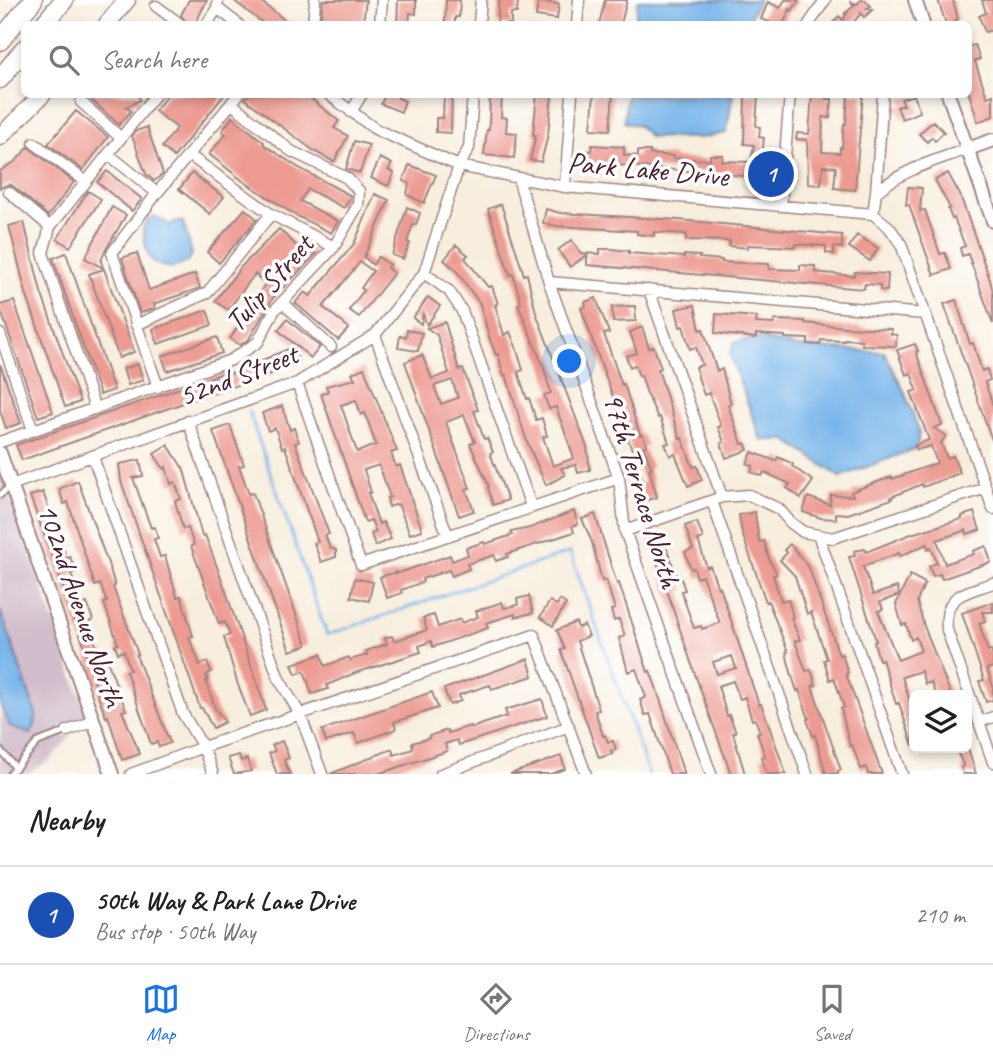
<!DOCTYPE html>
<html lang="en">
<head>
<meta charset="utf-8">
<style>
	:root { --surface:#fff; --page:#f2f2f2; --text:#222; --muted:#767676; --line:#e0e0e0; --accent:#1a73e8 }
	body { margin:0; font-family:Caveat,sans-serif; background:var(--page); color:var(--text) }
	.controls { position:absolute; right:21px; bottom:21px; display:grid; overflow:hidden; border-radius:10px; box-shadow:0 4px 10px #0003 }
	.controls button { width:63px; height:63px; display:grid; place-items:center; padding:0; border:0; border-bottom:2px solid var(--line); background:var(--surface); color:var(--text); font:35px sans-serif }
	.you { position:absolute; left:570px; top:362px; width:24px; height:24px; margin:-18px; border:5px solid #fff; border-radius:50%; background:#1a73e8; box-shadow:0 0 0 10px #1a73e833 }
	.badge { display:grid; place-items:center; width:46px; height:46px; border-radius:50%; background:var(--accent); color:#fff; font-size:23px; font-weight:700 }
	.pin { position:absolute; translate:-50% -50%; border:4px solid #fff; box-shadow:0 2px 7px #0006 }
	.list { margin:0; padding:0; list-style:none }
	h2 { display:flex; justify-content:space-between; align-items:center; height:91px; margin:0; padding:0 28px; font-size:30px }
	h2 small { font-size:23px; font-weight:400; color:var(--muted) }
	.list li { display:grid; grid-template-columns:46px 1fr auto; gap:21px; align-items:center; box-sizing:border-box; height:98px; padding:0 28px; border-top:2px solid var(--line) }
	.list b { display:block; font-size:26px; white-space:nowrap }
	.list p { margin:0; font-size:23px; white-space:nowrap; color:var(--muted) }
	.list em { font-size:23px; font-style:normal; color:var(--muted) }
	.icon { flex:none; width:38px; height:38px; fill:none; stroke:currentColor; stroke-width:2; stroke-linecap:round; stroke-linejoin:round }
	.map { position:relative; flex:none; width:993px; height:774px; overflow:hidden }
	.search { position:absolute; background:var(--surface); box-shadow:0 4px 10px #0003; left:21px; right:21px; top:21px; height:77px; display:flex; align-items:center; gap:18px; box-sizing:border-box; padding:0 24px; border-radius:10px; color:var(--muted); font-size:26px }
	.sheet { height:189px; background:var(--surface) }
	nav { display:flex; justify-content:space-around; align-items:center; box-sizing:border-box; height:98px; border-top:2px solid var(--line); background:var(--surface); font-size:19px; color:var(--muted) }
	nav a { display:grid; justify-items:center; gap:4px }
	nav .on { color:var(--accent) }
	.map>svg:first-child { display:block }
	.industrial { fill:#d1bdcb }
	.water { fill:#78b5ea; stroke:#616a8a; stroke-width:2 }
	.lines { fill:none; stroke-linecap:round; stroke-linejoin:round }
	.stream { stroke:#78b5ea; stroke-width:2.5 }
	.building { fill:#ed9a90; fill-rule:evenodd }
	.service-casing { stroke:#a08684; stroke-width:9 }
	.minor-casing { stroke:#a08684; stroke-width:13 }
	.tertiary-casing { stroke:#a08684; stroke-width:16 }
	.primary-casing { stroke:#a08684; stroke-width:19 }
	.motorway-casing { stroke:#a08684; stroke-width:21 }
	.service { stroke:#fff; stroke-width:5 }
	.minor { stroke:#fff; stroke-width:10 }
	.tertiary { stroke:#fff; stroke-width:12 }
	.primary { stroke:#fff; stroke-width:16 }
	.motorway { stroke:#fff; stroke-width:18 }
	.labels { text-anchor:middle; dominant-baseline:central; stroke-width:7; stroke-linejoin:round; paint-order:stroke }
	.street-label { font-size:30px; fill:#4a1f2b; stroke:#fff }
</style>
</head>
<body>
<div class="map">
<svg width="993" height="774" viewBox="0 0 993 774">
	<rect width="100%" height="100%" fill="#fff"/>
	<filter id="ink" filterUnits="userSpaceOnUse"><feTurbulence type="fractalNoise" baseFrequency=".0143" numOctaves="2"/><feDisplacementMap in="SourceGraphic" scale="14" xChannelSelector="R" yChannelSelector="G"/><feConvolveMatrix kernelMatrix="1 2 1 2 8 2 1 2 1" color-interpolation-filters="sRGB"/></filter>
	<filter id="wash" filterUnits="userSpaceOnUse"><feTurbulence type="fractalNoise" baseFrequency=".00686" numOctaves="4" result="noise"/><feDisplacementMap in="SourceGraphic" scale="28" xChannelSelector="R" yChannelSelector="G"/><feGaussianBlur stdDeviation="1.57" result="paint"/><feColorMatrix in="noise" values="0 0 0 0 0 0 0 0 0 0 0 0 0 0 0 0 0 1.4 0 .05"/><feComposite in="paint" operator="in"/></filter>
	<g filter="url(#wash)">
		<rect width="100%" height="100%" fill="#f7eedd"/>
		<!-- industrial -->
		<path class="industrial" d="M 0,469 L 87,717 L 61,728 L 64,736 L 73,733 L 50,760 L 28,774 L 0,774 L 0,704 L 10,726 L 36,714 L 0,609 Z"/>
		<!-- water -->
		<path class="water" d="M 638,0 L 759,0 L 746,24 L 635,24 Z
			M 627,95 L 733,95 L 726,133 L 701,138 L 649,137 L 639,126 L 624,122 Z
			M 155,216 L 171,225 L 176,221 L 183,222 L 192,253 C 189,269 161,272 151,259 C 145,250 144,237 143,226 L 149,219 Z
			M 756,338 L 799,347 L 884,352 L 904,391 L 919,431 L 917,448 L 840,477 L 786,440 L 761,440 L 730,355 L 734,342 Z
			M 0,609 L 36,714 L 35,725 L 30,734 L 10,726 L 0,704 Z"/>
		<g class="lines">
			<!-- stream -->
			<path class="stream" d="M 249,412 L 327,635 L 570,552 L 649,774"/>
		</g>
		<g id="blocks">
			<!-- building -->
			<path class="building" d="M 189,0 L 207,0 L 195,24 L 187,24 L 181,15 Z
				M 233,0 L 259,0 L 290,24 L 264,24 Z
				M 323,0 L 366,0 L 363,24 L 320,24 Z
				M 398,0 L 416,0 L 416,14 L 410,13 L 409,24 L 397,24 Z
				M 446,0 L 460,0 L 459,17 L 455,17 L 455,24 L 445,24 Z
				M 499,0 L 518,0 L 517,13 L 511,13 L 511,24 L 497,24 Z
				M 605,0 L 627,0 L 621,24 L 599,24 Z
				M 785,0 L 799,0 L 792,11 L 790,9 L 783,24 L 774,24 L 761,19 L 768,2 L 780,8 Z
				M 861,0 L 865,0 L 871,6 L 867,8 L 873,10 L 864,17 L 861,13 L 852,24 L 832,24 L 839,16 L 843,20 L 847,13 L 844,14 L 854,6 L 851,2 L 857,4 Z
				M 938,0 L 953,0 L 958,19 L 955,20 L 956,24 L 946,24 Z
				M 982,0 L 993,0 L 993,30 L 985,32 L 979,16 L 986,13 Z
				M 538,2 L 559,4 L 557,19 L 536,16 Z
				M 975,45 L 980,59 L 975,61 L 987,97 L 993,95 L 993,116 L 978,122 L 969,93 L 969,46 Z
				M 85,94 L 138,94 L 140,100 L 126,107 L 131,111 L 119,125 Z
				M 168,94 L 225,94 L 174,157 L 162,147 L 177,128 L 155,111 Z
				M 249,94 L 305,94 L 339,121 L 334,128 L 348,136 L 334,162 L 314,151 L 245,99 Z
				M 385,94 L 400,94 L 398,98 L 405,101 L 401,112 L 381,104 Z
				M 444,94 L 452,94 L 451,133 L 436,132 L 436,118 L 443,118 Z
				M 490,94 L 502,94 L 501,117 L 507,118 L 506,132 L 517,133 L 514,158 L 484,155 L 487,130 L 489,130 Z
				M 537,94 L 552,95 L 548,135 L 541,162 L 530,160 L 536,135 L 533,135 Z
				M 594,94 L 613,94 L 610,130 L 591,129 Z
				M 745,94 L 758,94 L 756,126 L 760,127 L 759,137 L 764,138 L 762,156 L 769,158 L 765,176 L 745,172 L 745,176 L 584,162 L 585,151 L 591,151 L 592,145 L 624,147 L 624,155 L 638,156 L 638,151 L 650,151 L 650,154 L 674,156 L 673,158 L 710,160 L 710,155 L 723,155 L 722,161 L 751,162 L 754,145 L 744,144 Z
				M 812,94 L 827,94 L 826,99 L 832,99 L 830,118 L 823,117 L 822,152 L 840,153 L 840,147 L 842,148 L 844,124 L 846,124 L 848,94 L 863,94 L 855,190 L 834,188 L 836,167 L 823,166 L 821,185 L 808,184 L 807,140 L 796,139 L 797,133 L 809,134 Z
				M 914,95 L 920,112 L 902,119 L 897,107 L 904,105 L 901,99 Z
				M 76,111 L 108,137 L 83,170 L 48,144 Z
				M 232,117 L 264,142 L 263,144 L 299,168 L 351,196 L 344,208 L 308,189 L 300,201 L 338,221 L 331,233 L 295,215 L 243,181 L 209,154 L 226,134 L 222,131 Z
				M 933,121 L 944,132 L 935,141 L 932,137 L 927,142 L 919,134 Z
				M 147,127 L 163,174 L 154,181 L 146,174 L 132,136 L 136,131 Z
				M 354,141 L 369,145 L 360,173 L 346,169 Z
				M 28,147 L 74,182 L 48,216 L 13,186 L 9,184 L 0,188 L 0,171 L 16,161 Z
				M 380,158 L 392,164 L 388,170 L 394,173 L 388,186 L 371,178 Z
				M 409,165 L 436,175 L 424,203 L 407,195 L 409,183 L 403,181 Z
				M 107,171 L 142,199 L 132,211 L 97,182 Z
				M 192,173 L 224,197 L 210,214 L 179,189 Z
				M 948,173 L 960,195 L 990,280 L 993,292 L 993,324 L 968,254 L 962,256 L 960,248 L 965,246 L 954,218 L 952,219 L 948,209 L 950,208 L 935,180 Z
				M 908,187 L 922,188 L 920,211 L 925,210 L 940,254 L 945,253 L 951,269 L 934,275 L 909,205 L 906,205 Z
				M 88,191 L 101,199 L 70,247 L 57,239 Z
				M 375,194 L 389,200 L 364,257 L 373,265 L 378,257 L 390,265 L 387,268 L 394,273 L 359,317 L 349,310 L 364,290 L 361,288 L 373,271 L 360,262 L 323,307 L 349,328 L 338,340 L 295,303 L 305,292 L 310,296 L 354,244 Z
				M 501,204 L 524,275 L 527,274 L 536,313 L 587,447 L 590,470 L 578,473 L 576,465 L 561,468 L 565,475 L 546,485 L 527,442 L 506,375 L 504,376 L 498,354 L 496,355 L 490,340 L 480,304 L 456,270 L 444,260 L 456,245 L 468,255 L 465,258 L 488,287 L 492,286 L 498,304 L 495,305 L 504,335 L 510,332 L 516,347 L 523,370 L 518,372 L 527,399 L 529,398 L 536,420 L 542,418 L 547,436 L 543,437 L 553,466 L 574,458 L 556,407 L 549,409 L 544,395 L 551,393 L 542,363 L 518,304 L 521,303 L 513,274 L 510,275 L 488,209 Z
				M 112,207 L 126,215 L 105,251 L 101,261 L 103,268 L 85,258 Z
				M 407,207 L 420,213 L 416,225 L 413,224 L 407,242 L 410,243 L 403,259 L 392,255 Z
				M 245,209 L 257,219 L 219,263 L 207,252 Z
				M 546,209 L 560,213 L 679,220 L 842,235 L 842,248 L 834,247 L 834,254 L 826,253 L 826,246 L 795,244 L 795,247 L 748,245 L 748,248 L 729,246 L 730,241 L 686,240 L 686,234 L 654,232 L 654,236 L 637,234 L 637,231 L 557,226 L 543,223 Z
				M 24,222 L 41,292 L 80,402 L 65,407 L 26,293 L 9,226 Z
				M 279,229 L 299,248 L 304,243 L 316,254 L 273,298 L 249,339 L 240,345 L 230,339 L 265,284 L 255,274 L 228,310 L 215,301 L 242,266 Z
				M 857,235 L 878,248 L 870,261 L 849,247 Z
				M 572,240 L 581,253 L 600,254 L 600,249 L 612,249 L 629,251 L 629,253 L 684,257 L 684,255 L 700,256 L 699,258 L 722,260 L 722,262 L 769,264 L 769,269 L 800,270 L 800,265 L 815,266 L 815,272 L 854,276 L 855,272 L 888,274 L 887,291 L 880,290 L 880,285 L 865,284 L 864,289 L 587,265 L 587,255 L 570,267 L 558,250 Z
				M 66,253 L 114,390 L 100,395 L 53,258 Z
				M 137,253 L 149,290 L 195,274 L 200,288 L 154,304 L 155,308 L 140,313 L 122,258 Z
				M 104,269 L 134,352 L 119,358 L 89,274 Z
				M 428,297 L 440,306 L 427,325 L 423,314 L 421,324 L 413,318 Z
				M 596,298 L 609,333 L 604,334 L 622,385 L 624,384 L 640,435 L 642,434 L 647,445 L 643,447 L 652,468 L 649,469 L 657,497 L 641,502 L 638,491 L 643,489 L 641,484 L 644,483 L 581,308 L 586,306 L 585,302 Z
				M 956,300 L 970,344 L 973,343 L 982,371 L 987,369 L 990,380 L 985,382 L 993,406 L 993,443 L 944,304 Z
				M 14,301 L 53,412 L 38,417 L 0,308 L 0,305 Z
				M 695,305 L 700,330 L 703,329 L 717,371 L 722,369 L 731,404 L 728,405 L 742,444 L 745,443 L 748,450 L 726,458 L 721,443 L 724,442 L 718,427 L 721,426 L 709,393 L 704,395 L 698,377 L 696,367 L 702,365 L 696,347 L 690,349 L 683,326 L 680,327 L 676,309 Z
				M 635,306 L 636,321 L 613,322 L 612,307 Z
				M 207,310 L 212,325 L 158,344 L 153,329 Z
				M 716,314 L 757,317 L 756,323 L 774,324 L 774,320 L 805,321 L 805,323 L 845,327 L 891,329 L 891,334 L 897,335 L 896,346 L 862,345 L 862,340 L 844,339 L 844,341 L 821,340 L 820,345 L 808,344 L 808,339 L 785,338 L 785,336 L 756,334 L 756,338 L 715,333 Z
				M 287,319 L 320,347 L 311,358 L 278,330 Z
				M 445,322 L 459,370 L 463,369 L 478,410 L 474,411 L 484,439 L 487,438 L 493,452 L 490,453 L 508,500 L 493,505 L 488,487 L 489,486 L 470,444 L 475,442 L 464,415 L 446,422 L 470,488 L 466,489 L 474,511 L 459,516 L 405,362 L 422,355 L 432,379 L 449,373 L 437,335 L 427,328 ZM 452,380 L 458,398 L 441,404 L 434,386 Z
				M 642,327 L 649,348 L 654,347 L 661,368 L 658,369 L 680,439 L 682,438 L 693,467 L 697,466 L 702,480 L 688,486 L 675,454 L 670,456 L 665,444 L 669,443 L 660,417 L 658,418 L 647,394 L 641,375 L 639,376 L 635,365 L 630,367 L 626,356 L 637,353 L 630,332 Z
				M 407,330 L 422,333 L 418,351 L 398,348 L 400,336 L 406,337 Z
				M 217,337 L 222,353 L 167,371 L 162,356 Z
				M 915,344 L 918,351 L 916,352 L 942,425 L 934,428 L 946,436 L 941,443 L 947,458 L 953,456 L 960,473 L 923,487 L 922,484 L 891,497 L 892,499 L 848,514 L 836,513 L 836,519 L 821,518 L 803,512 L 808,497 L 830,505 L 831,495 L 853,496 L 851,492 L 874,483 L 892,477 L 892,479 L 937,463 L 931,446 L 917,450 L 915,445 L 929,440 L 911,392 L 917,390 L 911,373 L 906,375 L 897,350 Z
				M 293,347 L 299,362 L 245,385 L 244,383 L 189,401 L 22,460 L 16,445 L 229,371 L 230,374 Z
				M 0,364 L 21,423 L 6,428 L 0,411 Z
				M 138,364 L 143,380 L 128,385 L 123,369 Z
				M 364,368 L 397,451 L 391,453 L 396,467 L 400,465 L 422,530 L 410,534 L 398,504 L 389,507 L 387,498 L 390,497 L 379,465 L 364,470 L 371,492 L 368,493 L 379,524 L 383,522 L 391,539 L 375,546 L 371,534 L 376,532 L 371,520 L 365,522 L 321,394 L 328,391 L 326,386 L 355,379 L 352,373 ZM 356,400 L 361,415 L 365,413 L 376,445 L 357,452 L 341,405 Z
				M 282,406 L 290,430 L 294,428 L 299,442 L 295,443 L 329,534 L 325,535 L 330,548 L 336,550 L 336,557 L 321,562 L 314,543 L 318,542 L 285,447 L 282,448 L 275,428 L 268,431 L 262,413 Z
				M 230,425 L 244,465 L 239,466 L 249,494 L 253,493 L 307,645 L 290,651 L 213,431 Z
				M 168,445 L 182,467 L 183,467 L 202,536 L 205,535 L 222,580 L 266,710 L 250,716 L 237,682 L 224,637 L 230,635 L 225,622 L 219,624 L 191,546 L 194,545 L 188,528 L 183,529 L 175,501 L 181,499 L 175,482 L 171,484 L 166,467 L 164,469 L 154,454 Z
				M 752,452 L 776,461 L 778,457 L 793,464 L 792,466 L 813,481 L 801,498 L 787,488 L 790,484 L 764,472 L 762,476 L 751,472 L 753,466 L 747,464 Z
				M 140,460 L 143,476 L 133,478 L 151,528 L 155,527 L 158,538 L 154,539 L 160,557 L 165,556 L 177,597 L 181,596 L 193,636 L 189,637 L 200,665 L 207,662 L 211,672 L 206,675 L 208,680 L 206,681 L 215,708 L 225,722 L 213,728 L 202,708 L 200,708 L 121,481 L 119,464 Z
				M 78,481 L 110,569 L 115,586 L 113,587 L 138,654 L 136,655 L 170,743 L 159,747 L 157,742 L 151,744 L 126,671 L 130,670 L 124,651 L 118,653 L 115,645 L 118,644 L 104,603 L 107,602 L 100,584 L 95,586 L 68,502 L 64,504 L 59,489 Z
				M 43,492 L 52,519 L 56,518 L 66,559 L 70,557 L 76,572 L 71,574 L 82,605 L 87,603 L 93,620 L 88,622 L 99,654 L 104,652 L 126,710 L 122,711 L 140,754 L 122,760 L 108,716 L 106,717 L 99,699 L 86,651 L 30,496 Z
				M 574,511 L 578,524 L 572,526 L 574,532 L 507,554 L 508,557 L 496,561 L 494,555 L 467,564 L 469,569 L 452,576 L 449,570 L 422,579 L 423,582 L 401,590 L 402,593 L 387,598 L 380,577 L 396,572 L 396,574 L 450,555 L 452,561 L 468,555 L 466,548 L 484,542 L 485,544 L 512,535 L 511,532 L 530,528 Z
				M 755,512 L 759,542 L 764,541 L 769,559 L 777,574 L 773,575 L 781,601 L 788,599 L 793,617 L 791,618 L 800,640 L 795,641 L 806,671 L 811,670 L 816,685 L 812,686 L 841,770 L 838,771 L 838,774 L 826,774 L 815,735 L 813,736 L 807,720 L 809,719 L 799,690 L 797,691 L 792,676 L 786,653 L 788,652 L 768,601 L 766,602 L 742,533 L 739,515 Z
				M 974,512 L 980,530 L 967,534 L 966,530 L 937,540 L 945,564 L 974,554 L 973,551 L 986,546 L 991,562 L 942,579 L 940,574 L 933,576 L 929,566 L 937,563 L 931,547 L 928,549 L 927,544 L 900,556 L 899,553 L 863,566 L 873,595 L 897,587 L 899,595 L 880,602 L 883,609 L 878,611 L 898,660 L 921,651 L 916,637 L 911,640 L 906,624 L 902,625 L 896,604 L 910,575 L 925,583 L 917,601 L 924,626 L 951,695 L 936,695 L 931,682 L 925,684 L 921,671 L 902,677 L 914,714 L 913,746 L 899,703 L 896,704 L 882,659 L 879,660 L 874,642 L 876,641 L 849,557 L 855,556 L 854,551 L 865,549 L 866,552 L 911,534 L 962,519 L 962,516 Z
				M 595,514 L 617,584 L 619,583 L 648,672 L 650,671 L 656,687 L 684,774 L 670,774 L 650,714 L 645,715 L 640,700 L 646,697 L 636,669 L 628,672 L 619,638 L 625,636 L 619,619 L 614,621 L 611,610 L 615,609 L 606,580 L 602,581 L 592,542 L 582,519 Z
				M 697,522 L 703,538 L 698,540 L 707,568 L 710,566 L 718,588 L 720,587 L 759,705 L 761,704 L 767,720 L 786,774 L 767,774 L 761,757 L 765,756 L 757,733 L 760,732 L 755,719 L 752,720 L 745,697 L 740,699 L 733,681 L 718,686 L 727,716 L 729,715 L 736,732 L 733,733 L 745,774 L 731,774 L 696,677 L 649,538 L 662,535 L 678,580 L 681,579 L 685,590 L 681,591 L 694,628 L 701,626 L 702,629 L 720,623 L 702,576 L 697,578 L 694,568 L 691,569 L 685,552 L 693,549 L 685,526 ZM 732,656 L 736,668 L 717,674 L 713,662 Z
				M 790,544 L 809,568 L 839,655 L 842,654 L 848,673 L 846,674 L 882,774 L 868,774 L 866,767 L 861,769 L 852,745 L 850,746 L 841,709 L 844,707 L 834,678 L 830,680 L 824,660 L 827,659 L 811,612 L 807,614 L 795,576 L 780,560 L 787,553 L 784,550 Z
				M 355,578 L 373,582 L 369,601 L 351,597 Z
				M 529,596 L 533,613 L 515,617 L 515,614 L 486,623 L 488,628 L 433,647 L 431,641 L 419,646 L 421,652 L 355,673 L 327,685 L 328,689 L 312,694 L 304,671 L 296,674 L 292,664 L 321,654 L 325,666 L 349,657 L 350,660 L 367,655 L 366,651 L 387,644 L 385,638 L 392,636 L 394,641 L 427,630 L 423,618 L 434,615 L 438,627 L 460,619 L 461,623 L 478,617 L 476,611 L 502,602 L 504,608 L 518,605 L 517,599 Z
				M 560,600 L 566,604 L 553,626 L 540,617 L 550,601 L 557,605 Z
				M 993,602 L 993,612 L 982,612 L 985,621 L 979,623 L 988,651 L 991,650 L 993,656 L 993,667 L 987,669 L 993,686 L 993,700 L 986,702 L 979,681 L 984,680 L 962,613 Z
				M 576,622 L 578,628 L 584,625 L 589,636 L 577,641 L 599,710 L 595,711 L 603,736 L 605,735 L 608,742 L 613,741 L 616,750 L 611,751 L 612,754 L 599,758 L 561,650 L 565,649 L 557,630 Z
				M 528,659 L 533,676 L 492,689 L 490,685 L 459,695 L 461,701 L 450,705 L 444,689 Z
				M 432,692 L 438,708 L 394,722 L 396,729 L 358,743 L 354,733 L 326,742 L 322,730 Z
				M 542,699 L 547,716 L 459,745 L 457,740 L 445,744 L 447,751 L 378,774 L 330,774 L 392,749 L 394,755 L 413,749 L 412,743 L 429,738 L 429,736 L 447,730 L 448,733 L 470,726 L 471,728 L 507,716 L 505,710 Z
				M 282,741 L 289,758 L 284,760 L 290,774 L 277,774 L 269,753 L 275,751 L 272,745 Z
				M 955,748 L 968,748 L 976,774 L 963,774 L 961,767 L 964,766 Z
				M 239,755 L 241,761 L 247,759 L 251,771 L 234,774 L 228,758 Z
				M 561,756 L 565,769 L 550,774 L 510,774 Z"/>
		</g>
	</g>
	<g filter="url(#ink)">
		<use href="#blocks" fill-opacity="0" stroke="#a08684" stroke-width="2"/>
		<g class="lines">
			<!-- service casing -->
			<g class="service-casing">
				<path id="service" d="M 0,495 L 11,486
					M 0,750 L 16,768
					M 10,774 L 38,742 L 67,731"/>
			</g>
			<!-- minor casing -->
			<g class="minor-casing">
				<path id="minor" d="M 156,6 L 180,24
					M 217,8 L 238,24
					M 207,24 L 217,8 L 218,0
					M 313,24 L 315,0
					M 380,24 L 382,0
					M 479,24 L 481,0
					M 577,24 L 579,0
					M 809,24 L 825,0
					M 328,94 L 375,129 L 459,166 L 565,187 L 873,214 L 889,227 L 901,244 L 993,509
					M 81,102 L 121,138
					M 351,112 L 362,94
					M 34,143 L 85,181
					M 108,154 L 157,193
					M 190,156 L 271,214 L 334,247
					M 518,178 L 549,282 L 619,478 L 625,531 L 711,774
					M 565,187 L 572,94
					M 9,192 L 50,227
					M 876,192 L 883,94
					M 781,206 L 790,94
					M 873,214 L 876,192 C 903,170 935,160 968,149
					M 424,273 L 449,291 L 462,311 L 531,506
					M 549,282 L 925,314
					M 649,290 L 722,497
					M 282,302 L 331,347
					M 136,325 L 207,293 L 271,214
					M 0,334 L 33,430
					M 375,335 L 448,536
					M 297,383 L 361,565 L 619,478
					M 158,387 L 112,253 L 157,193 L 239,94
					M 95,409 L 43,253 L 50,227 L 156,94
					M 188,421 L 279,679 L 300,714 L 322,774
					M 0,442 L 231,360 L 258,342 L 274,311 L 334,247 L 358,205 L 359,191 L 347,178 L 291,151 L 232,104
					M 93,457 L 183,714 L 203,747 L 213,774
					M 11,485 L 297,383 L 375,335 L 424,273 L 459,166 L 469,148 L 473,94
					M 712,501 L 807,774
					M 625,531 L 722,497 L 749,495 L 779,509 L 790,522 L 803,532 L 833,538 L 986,488
					M 819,537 L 902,774
					M 993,583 C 965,593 943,594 947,630 L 993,762
					M 979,722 L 993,717
					M 67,731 L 94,721
					M 131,774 L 203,747 L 534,635 L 586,774
					M 441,774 L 569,726"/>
			</g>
			<!-- tertiary casing -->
			<g class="tertiary-casing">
				<path id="tertiary" d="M 915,0 L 923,24
					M 948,94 L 993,221
					M 968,149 L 993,140
					M 0,453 L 112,774"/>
			</g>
			<!-- primary casing -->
			<g class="primary-casing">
				<path id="primary" d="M 107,24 L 127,0
					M 0,137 L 43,94"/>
			</g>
			<!-- motorway casing -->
			<g class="motorway-casing">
				<path id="motorway" d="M 44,24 L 64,0
					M 0,41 L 33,0
					M 0,79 L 24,49"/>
			</g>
			<!-- service -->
			<use href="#service" class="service"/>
			<!-- minor -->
			<use href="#minor" class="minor"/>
			<!-- tertiary -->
			<use href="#tertiary" class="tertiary"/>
			<!-- primary -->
			<use href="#primary" class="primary"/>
			<!-- motorway -->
			<use href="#motorway" class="motorway"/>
		</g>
	</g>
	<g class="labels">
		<!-- street labels -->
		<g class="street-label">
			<text transform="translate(648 169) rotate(5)">Park Lake Drive</text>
			<text transform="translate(269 283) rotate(-49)">Tulip Street</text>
			<text transform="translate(238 375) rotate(-21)">52nd Street</text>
			<text transform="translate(642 490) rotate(73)">97th Terrace North</text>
			<text transform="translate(81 605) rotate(71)">102nd Avenue North</text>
		</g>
	</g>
</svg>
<div class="controls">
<button><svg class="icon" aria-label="layers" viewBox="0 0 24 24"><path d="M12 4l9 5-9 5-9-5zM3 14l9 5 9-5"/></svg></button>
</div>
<div class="you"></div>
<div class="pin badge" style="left:771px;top:174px;background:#1a4fb4">1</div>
<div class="search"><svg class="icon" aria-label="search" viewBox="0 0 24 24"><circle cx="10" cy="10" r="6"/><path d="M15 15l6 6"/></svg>Search here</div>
</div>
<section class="sheet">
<h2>Nearby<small></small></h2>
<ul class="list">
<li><span class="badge" style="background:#1a4fb4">1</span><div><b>50th Way &amp; Park Lane Drive</b><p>Bus stop · 50th Way</p></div><em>210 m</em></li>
</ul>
</section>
<nav>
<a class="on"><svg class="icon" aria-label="map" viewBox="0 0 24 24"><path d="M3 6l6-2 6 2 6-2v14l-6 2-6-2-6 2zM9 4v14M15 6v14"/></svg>Map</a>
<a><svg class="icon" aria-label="directions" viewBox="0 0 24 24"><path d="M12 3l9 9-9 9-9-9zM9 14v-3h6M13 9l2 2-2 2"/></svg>Directions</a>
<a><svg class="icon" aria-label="saved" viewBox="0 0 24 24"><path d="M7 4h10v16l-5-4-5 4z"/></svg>Saved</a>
</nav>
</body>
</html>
